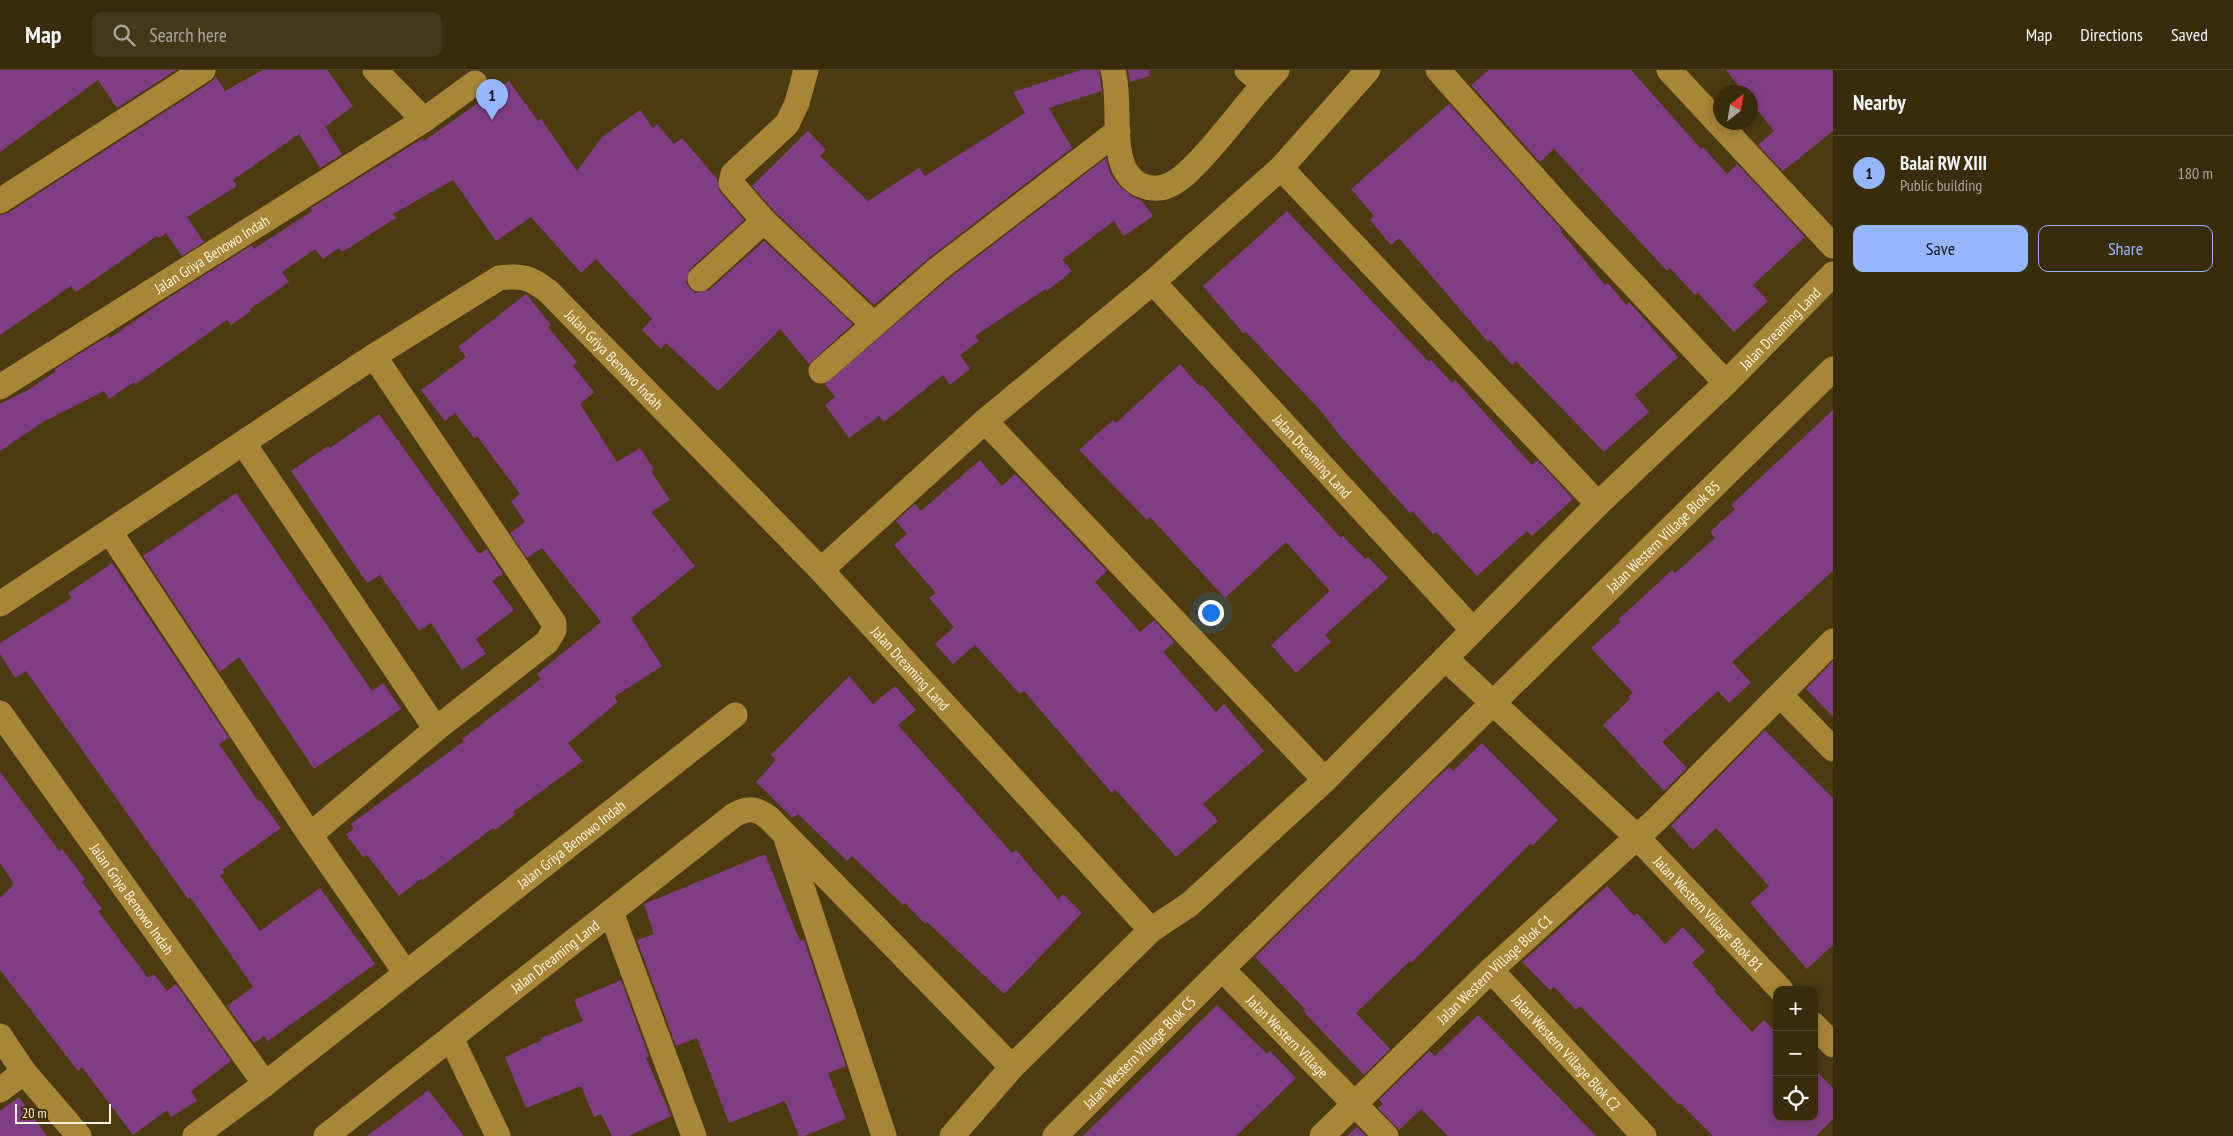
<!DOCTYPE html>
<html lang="en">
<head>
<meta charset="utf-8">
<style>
	:root { --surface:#392c0d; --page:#44381b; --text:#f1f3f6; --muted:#aba79d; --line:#53482e; --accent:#96b6fd }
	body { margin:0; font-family:"PT Sans Narrow",sans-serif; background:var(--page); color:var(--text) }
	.controls { position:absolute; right:15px; bottom:15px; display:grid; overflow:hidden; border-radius:10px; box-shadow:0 2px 12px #0003 }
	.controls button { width:45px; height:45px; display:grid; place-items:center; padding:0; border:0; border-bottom:1px solid var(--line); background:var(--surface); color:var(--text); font:25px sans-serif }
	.compass { position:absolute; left:1713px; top:15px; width:45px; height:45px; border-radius:50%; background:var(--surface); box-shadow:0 2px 12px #0003; rotate:31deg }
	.scale { position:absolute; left:15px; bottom:12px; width:96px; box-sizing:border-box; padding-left:5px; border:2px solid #fcf2dc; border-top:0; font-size:14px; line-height:18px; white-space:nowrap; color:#fcf2dc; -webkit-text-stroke:4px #423004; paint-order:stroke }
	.you { position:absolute; left:1210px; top:542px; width:18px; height:18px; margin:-12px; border:4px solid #fff; border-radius:50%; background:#1a73e8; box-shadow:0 0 0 8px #1a73e833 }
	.badge { display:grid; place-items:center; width:32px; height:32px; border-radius:50%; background:var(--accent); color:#111; font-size:16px; font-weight:700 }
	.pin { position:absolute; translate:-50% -41px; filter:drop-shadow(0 1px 2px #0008) }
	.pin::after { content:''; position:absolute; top:26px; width:18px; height:15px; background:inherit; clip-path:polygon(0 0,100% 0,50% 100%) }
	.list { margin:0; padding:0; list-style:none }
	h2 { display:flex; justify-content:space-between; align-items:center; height:65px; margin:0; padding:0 20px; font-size:21px }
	h2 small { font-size:16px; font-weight:400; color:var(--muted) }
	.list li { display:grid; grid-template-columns:32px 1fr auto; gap:15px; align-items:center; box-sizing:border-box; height:75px; padding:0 20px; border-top:1px solid var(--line) }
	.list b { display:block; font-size:19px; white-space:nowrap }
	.list p { margin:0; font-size:16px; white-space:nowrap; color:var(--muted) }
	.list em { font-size:16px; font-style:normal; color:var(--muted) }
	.actions { display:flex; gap:10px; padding:15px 20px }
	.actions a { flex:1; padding:11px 0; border:1px solid var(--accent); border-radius:10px; text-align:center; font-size:18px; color:var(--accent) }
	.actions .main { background:var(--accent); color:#111 }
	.icon { flex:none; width:28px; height:28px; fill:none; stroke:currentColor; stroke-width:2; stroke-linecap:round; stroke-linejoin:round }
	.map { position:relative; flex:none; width:1833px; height:1066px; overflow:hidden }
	header { display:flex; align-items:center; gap:30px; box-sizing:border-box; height:70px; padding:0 25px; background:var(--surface); border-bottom:1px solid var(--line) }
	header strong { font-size:24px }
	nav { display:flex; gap:28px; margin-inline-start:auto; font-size:18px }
	.search { width:350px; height:45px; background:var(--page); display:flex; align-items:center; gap:12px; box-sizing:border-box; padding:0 18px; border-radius:10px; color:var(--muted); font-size:19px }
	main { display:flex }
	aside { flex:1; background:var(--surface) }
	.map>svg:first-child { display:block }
	.building { fill:#803d84 }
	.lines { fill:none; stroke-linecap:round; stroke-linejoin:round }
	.street { stroke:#a88638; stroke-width:25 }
	.labels { text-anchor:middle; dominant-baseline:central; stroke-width:4; stroke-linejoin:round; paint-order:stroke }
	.street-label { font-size:15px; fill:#fcf2dc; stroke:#423004 }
</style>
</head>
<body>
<header>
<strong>Map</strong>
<div class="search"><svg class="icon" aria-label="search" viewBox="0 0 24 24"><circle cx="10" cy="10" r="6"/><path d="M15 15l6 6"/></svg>Search here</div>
<nav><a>Map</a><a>Directions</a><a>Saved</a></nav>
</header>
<main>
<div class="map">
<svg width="1833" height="1066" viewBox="0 0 1833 1066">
	<rect width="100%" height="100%" fill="#4c3b11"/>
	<!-- building -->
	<path class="building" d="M 0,0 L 176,0 L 117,38 L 98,10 L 0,82 Z
		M 263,0 L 327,0 L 353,36 L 325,57 L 342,84 L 320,98 L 299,64 L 233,110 L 237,116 L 187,147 L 204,172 L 182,186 L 166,163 L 159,168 L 157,166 L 76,222 L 71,216 L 0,265 L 0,145 L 8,143 L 211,12 L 216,6 L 225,21 Z
		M 1081,0 L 1099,0 L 1102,21 L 1049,38 L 1072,78 L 929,188 L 874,235 L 774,141 L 752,116 L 808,61 L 826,80 L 820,86 L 868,131 L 919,98 L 925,106 L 1025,43 L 1013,22 Z
		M 1128,0 L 1149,0 L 1150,6 L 1130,12 Z
		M 1489,0 L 1631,0 L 1701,79 L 1703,77 L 1727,104 L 1737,94 L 1805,167 L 1753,215 L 1768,231 L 1734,262 L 1698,223 L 1695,225 L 1670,198 L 1667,201 L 1554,79 L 1540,92 L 1471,15 Z
		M 1726,0 L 1833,0 L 1833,61 L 1783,101 L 1758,75 L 1774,61 L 1750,31 L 1750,22 L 1744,22 Z
		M 509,11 L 538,51 L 541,49 L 577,101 L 602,67 L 640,40 L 653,58 L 657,54 L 674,74 L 682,68 L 717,109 L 720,122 L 744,150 L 690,199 L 686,212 L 690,219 L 696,223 L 709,220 L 764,171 L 853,254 L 809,294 L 780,259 L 718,321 L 666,273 L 661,279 L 642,260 L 652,249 L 596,189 L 581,203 L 531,147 L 496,171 L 453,110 L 393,144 L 396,148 L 342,182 L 339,178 L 323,189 L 315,179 L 282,202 L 289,212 L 250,239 L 251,241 L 231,255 L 227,250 L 136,314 L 134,312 L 109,329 L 104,321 L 43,352 L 0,381 L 0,334 L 28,320 L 56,301 L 55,299 L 108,266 L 110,268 L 162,232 L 252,175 L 254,179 L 312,141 L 311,138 L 423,68 L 424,71 Z
		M 1449,34 L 1562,160 L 1561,162 L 1605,215 L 1608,213 L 1626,235 L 1629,232 L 1678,287 L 1635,325 L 1649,342 L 1604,382 L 1516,291 L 1512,295 L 1490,270 L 1488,272 L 1399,168 L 1391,175 L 1370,150 L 1374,146 L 1351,119 Z
		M 1106,88 L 1110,103 L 1118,115 L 1132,126 L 1142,131 L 1153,146 L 1124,166 L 1114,151 L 1062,190 L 1072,201 L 1047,221 L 1046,219 L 975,266 L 979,271 L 960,285 L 970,299 L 950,315 L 943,305 L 884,352 L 879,346 L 849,368 L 825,335 L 835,327 L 825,314 L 947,210 Z
		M 1287,141 L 1429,292 L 1431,290 L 1452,313 L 1455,310 L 1532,395 L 1537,390 L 1573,429 L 1532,466 L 1527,461 L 1477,506 L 1436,462 L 1433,464 L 1412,441 L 1410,443 L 1341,367 L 1320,340 L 1246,262 L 1244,264 L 1203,216 Z
		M 526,224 L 551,255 L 548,257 L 577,292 L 573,296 L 594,322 L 580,334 L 617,392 L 640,378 L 654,399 L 651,401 L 670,430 L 651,442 L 695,496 L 631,548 L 662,596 L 614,627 L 618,632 L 568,673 L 583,691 L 513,742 L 515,745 L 495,760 L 493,758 L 423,810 L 422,808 L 399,826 L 367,785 L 363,787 L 346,764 L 354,759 L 351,754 L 464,671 L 462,669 L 541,609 L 537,604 L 601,552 L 542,478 L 527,488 L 510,463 L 525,452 L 511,431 L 520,424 L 477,366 L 474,368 L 455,343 L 445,351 L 421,320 L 466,287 L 458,277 Z
		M 1180,294 L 1200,317 L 1202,315 L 1341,468 L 1343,466 L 1365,489 L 1368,487 L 1388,508 L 1325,565 L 1331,572 L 1296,603 L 1271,575 L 1330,521 L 1286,472 L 1225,528 L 1150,447 L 1147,450 L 1079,380 L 1113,350 L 1116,353 Z
		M 1833,340 L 1833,501 L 1732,592 L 1751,613 L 1729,633 L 1718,621 L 1662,672 L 1687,698 L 1664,721 L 1603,655 L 1630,629 L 1628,627 L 1633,623 L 1591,578 L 1620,552 L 1618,550 L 1672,500 L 1675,503 L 1715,468 L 1710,462 L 1735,439 L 1731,435 Z
		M 379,344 L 479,484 L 487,479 L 503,504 L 492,511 L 514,540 L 476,569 L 486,584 L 462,600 L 431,553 L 419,561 L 380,505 L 367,513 L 291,401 L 328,376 L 330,378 Z
		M 980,390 L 1002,416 L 1015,404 L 1107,501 L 1095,512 L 1140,562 L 1154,550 L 1174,572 L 1163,582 L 1216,642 L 1224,634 L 1264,681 L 1203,734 L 1218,751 L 1176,787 L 1115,719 L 1112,723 L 1024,621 L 1020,624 L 975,575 L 953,594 L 935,574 L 954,557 L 929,528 L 936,523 L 894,475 L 907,464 L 896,451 L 915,434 L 921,441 Z
		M 236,423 L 372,621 L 383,613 L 401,639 L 314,699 L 239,587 L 220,602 L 143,486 Z
		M 112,493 L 229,668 L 219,674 L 258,731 L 260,730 L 281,758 L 222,800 L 225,803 L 220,806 L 260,861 L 320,818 L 375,894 L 268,971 L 264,966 L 254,973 L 227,936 L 253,917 L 227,879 L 190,827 L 188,829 L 26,601 L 15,608 L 0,584 L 0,573 L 72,528 L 68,523 Z
		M 1833,591 L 1833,647 L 1806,619 Z
		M 849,606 L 873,634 L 895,616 L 916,640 L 898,655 L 1012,783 L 1016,780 L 1058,829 L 1063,824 L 1082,843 L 1004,924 L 927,852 L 925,854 L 905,833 L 903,835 L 852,786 L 847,791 L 798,744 L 793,748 L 756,712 L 776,690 L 771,685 Z
		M 1765,660 L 1833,728 L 1833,875 L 1807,899 L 1750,833 L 1769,816 L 1716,758 L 1693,780 L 1671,756 Z
		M 1482,673 L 1558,750 L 1532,776 L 1530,774 L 1411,893 L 1410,891 L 1356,943 L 1390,979 L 1364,1005 L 1303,941 L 1305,939 L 1255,887 L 1423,721 L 1449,697 L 1453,701 Z
		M 0,702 L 60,782 L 62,779 L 85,809 L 82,812 L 102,839 L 98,841 L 148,908 L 154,904 L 167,921 L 176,914 L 231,991 L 191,1021 L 197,1031 L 171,1047 L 167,1040 L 133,1065 L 82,997 L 78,1001 L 0,900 L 0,828 L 14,814 L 0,793 Z
		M 765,784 L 800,871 L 804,870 L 846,996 L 828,1003 L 846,1049 L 804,1066 L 799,1066 L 785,1031 L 729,1053 L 697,968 L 676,976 L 637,870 L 654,864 L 644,834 Z
		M 1607,816 L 1634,846 L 1637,843 L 1665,874 L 1683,857 L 1705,881 L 1692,893 L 1716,920 L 1714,921 L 1752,962 L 1764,950 L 1777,963 L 1777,1047 L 1814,1047 L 1814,999 L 1833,1018 L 1833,1049 L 1816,1066 L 1713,1066 L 1680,1033 L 1679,1035 L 1580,936 L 1576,940 L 1554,917 L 1550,920 L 1522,892 Z
		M 621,910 L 649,987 L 646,988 L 671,1046 L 629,1066 L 612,1066 L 601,1044 L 594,1047 L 581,1016 L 526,1038 L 505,987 L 542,970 L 541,968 L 583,951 L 574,930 Z
		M 1217,935 L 1267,984 L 1270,981 L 1296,1008 L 1236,1066 L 1083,1066 Z
		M 1478,945 L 1500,967 L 1596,1066 L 1448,1066 L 1421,1039 L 1399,1060 L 1378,1038 L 1383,1034 L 1379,1030 L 1429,981 L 1435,986 Z
		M 428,1020 L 464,1066 L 367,1066 L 413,1032 Z
		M 19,1027 L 47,1066 L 0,1066 L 0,1041 Z
		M 1357,1057 L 1366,1066 L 1347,1066 Z"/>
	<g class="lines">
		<!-- street -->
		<g class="street">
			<path d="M 375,0 L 424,50"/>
			<path d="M 806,0 L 797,33 L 787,54 L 733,104 L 731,113 L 764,151 L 874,255"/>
			<path d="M 1113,0 C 1121,30 1112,70 1124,98 C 1134,118 1157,124 1175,112 C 1184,107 1191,99 1198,92 C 1226,63 1249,29 1277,0"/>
			<path d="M 1247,0 L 1264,14"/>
			<path d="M 1438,0 L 1565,142 L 1726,313"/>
			<path d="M 1669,0 L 1833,176"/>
			<path d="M 1281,98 L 1598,434"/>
			<path d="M 0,131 L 203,0"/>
			<path d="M 700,209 L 764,151"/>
			<path id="s1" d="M 1153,212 L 1473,560"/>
			<path d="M 821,301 L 938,199 L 1118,61"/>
			<path id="s2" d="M 0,317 L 424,50 L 475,13"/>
			<path d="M 985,351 L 1325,710"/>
			<path d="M 244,374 L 436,659"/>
			<path d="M 110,462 L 310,765 L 405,902"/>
			<path d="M 821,500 L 985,351 L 1153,212 L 1281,98 L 1368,0"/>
			<path id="s3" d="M 0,534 L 374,286 L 499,208 C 522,205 529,207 548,221 L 821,500 L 1151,860"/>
			<path id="s4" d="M 1446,589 L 1637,767 L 1781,920"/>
			<path d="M 1781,626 L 1833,679"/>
			<path id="s5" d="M 0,643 L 265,1014"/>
			<path d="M 310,765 L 436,659 L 547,572 L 554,560 L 554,553 L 374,286"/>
			<path d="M 787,771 L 884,1066"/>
			<path d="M 611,842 L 694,1066"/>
			<path id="s6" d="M 1222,899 L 1386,1066"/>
			<path id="s7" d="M 1491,900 L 1644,1066"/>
			<path d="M 1814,955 L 1833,975"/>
			<path d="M 0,966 L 24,1002 L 79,1066"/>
			<path d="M 451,968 L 498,1066"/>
			<path d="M 0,1020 L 24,1002"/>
			<path id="s8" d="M 195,1066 L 265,1014 L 735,645"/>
			<path id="s9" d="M 326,1066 L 734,745 C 748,737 756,738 769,748 L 1012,997"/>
			<path id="s10" d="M 952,1066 L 1012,997 L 1151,860 L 1190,834 L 1325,710 L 1598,434 L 1726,313 L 1833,204"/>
			<path id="s11" d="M 1055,1066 L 1222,899 L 1833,299"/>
			<path id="s12" d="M 1322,1066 L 1491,900 L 1657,749 L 1833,571"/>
		</g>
	</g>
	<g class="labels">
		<!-- street labels -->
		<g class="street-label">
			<text stroke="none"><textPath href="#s2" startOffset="250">Jalan Griya Benowo Indah</textPath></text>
			<text stroke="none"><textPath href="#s10" startOffset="1158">Jalan Dreaming Land</textPath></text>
			<text stroke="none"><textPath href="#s3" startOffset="744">Jalan Griya Benowo Indah</textPath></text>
			<text stroke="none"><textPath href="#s1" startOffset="236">Jalan Dreaming Land</textPath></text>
			<text stroke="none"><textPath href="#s11" startOffset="854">Jalan Western Village Blok B5</textPath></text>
			<text stroke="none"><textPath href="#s3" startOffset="1172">Jalan Dreaming Land</textPath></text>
			<text stroke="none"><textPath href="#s8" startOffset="476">Jalan Griya Benowo Indah</textPath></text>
			<text stroke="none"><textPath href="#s5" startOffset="228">Jalan Griya Benowo Indah</textPath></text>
			<text stroke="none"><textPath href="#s4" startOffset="366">Jalan Western Village Blok B1</textPath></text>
			<text stroke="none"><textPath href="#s9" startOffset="291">Jalan Dreaming Land</textPath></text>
			<text stroke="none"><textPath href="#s12" startOffset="240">Jalan Western Village Blok C1</textPath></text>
			<text stroke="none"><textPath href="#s6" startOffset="94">Jalan Western Village</textPath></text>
			<text stroke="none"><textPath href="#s11" startOffset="119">Jalan Western Village Blok C5</textPath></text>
			<text stroke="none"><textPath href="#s7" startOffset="112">Jalan Western Village Blok C2</textPath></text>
		</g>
	</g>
</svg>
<div class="controls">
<button>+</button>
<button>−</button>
<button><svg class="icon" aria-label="locate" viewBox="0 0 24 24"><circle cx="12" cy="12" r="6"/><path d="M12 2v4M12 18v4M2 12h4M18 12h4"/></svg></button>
</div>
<svg class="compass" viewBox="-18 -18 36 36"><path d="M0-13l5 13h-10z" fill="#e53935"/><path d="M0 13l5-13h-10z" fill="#aba79d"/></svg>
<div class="scale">20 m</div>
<div class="you"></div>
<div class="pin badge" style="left:492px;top:50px">1</div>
</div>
<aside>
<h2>Nearby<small></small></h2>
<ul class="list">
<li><span class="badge">1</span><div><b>Balai RW XIII</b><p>Public building</p></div><em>180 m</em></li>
</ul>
<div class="actions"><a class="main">Save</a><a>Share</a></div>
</aside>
</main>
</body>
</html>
